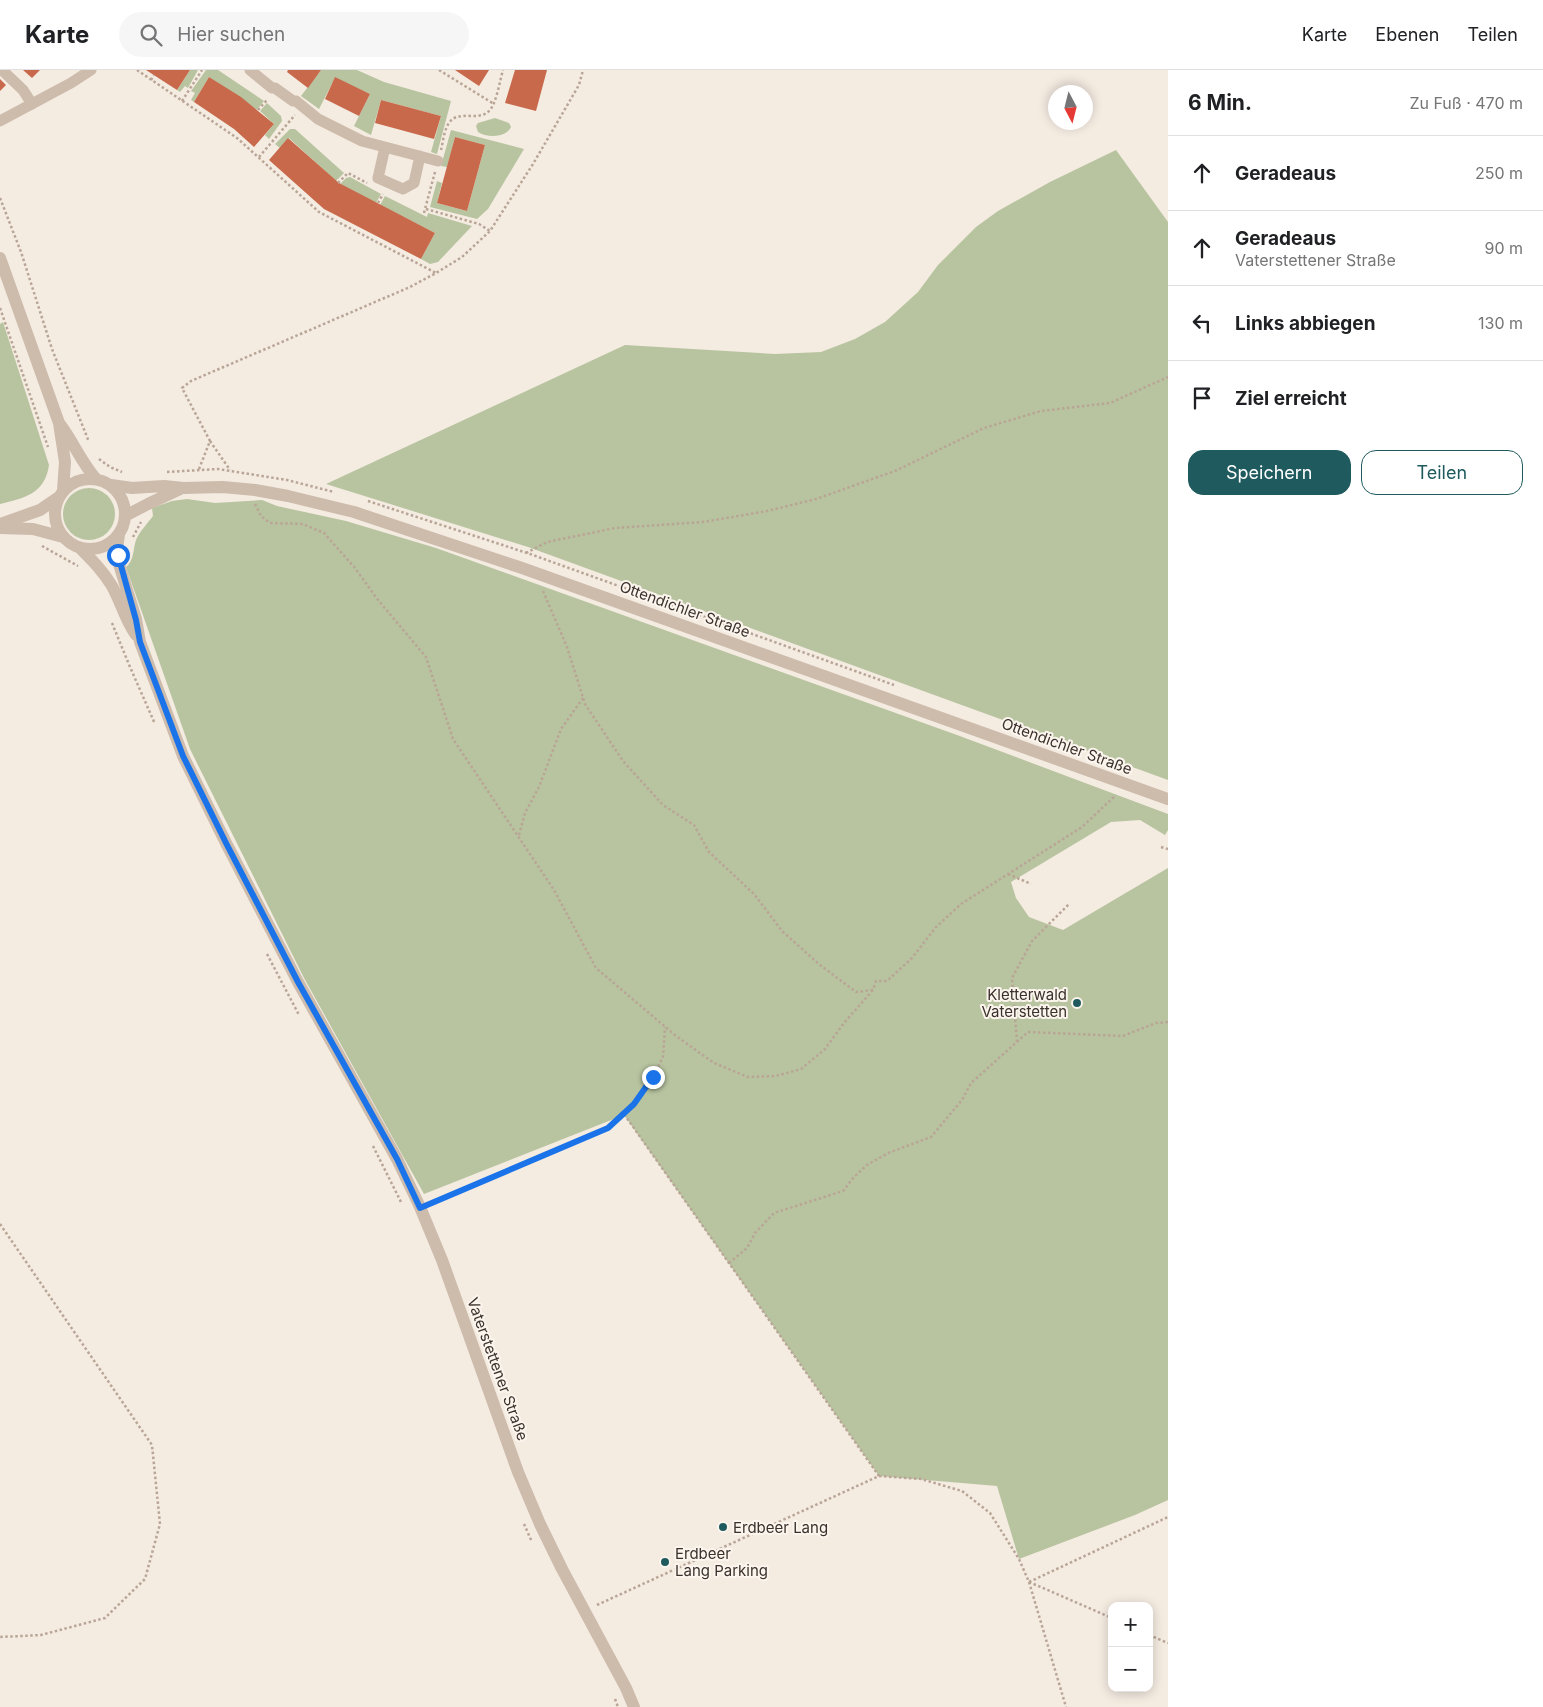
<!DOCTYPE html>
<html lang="de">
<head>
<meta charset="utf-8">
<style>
	:root { --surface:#fff; --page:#f6f6f6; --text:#202124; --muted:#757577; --line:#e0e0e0; --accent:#1f5a5e }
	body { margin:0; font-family:Inter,sans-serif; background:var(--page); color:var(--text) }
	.controls { position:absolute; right:15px; bottom:15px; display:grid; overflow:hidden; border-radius:10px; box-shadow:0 2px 12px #0003 }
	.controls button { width:45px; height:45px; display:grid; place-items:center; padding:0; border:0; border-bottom:1px solid var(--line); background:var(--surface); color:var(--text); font:25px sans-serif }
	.compass { position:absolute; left:1048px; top:15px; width:45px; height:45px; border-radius:50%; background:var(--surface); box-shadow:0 2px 12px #0003; rotate:173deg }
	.stop { position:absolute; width:15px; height:15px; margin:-11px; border:4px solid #1a73e8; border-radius:50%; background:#fff }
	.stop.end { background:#1a73e8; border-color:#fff; box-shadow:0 1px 5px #0008 }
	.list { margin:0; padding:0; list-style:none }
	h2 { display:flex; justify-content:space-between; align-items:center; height:65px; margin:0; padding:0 20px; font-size:21px }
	h2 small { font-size:16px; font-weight:400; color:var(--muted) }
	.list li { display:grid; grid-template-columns:32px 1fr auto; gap:15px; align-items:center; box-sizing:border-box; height:75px; padding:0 20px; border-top:1px solid var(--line) }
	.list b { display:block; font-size:19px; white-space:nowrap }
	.list p { margin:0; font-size:16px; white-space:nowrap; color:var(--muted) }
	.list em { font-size:16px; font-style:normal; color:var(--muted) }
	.actions { display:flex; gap:10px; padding:15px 20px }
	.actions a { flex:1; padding:11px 0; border:1px solid var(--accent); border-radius:15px; text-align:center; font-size:18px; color:var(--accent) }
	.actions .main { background:var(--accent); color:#fff }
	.icon { flex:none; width:28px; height:28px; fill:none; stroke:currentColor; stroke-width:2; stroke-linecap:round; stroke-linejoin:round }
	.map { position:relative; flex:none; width:1168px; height:1637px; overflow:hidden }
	header { display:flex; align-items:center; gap:30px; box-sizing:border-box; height:70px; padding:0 25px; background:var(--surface); border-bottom:1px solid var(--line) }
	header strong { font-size:24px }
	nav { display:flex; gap:28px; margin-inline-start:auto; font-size:18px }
	.search { width:350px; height:45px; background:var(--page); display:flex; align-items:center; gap:12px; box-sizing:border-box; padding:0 18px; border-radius:28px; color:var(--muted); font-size:19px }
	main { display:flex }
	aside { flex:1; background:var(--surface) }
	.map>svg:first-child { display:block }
	.green { fill:#b8c4a0 }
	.building { fill:#c8694b }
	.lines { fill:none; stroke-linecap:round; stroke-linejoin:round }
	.path { stroke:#b9a596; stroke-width:2.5; stroke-dasharray:2.5 2.5; stroke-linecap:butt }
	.minor { stroke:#cdbbac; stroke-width:11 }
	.tertiary { stroke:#cdbbac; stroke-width:12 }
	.route { stroke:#1a73e8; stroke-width:6 }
	.poi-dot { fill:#1f5a5e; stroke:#fbf5ee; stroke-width:2 }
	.labels { text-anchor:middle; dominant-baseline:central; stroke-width:4; stroke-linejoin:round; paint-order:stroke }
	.street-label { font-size:15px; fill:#3b302b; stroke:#fbf5ee }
	.poi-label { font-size:15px; fill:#3b302b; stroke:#fbf5ee; text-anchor:start }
</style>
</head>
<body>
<header>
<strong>Karte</strong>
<div class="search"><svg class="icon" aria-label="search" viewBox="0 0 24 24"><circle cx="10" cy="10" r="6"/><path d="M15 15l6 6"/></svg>Hier suchen</div>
<nav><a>Karte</a><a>Ebenen</a><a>Teilen</a></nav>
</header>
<main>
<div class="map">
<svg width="1168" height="1637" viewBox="0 0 1168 1637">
	<rect width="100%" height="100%" fill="#f4ebe1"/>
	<!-- green -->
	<path class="green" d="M 190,0 L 198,0 L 188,18 L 185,16 L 180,22 L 177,20 Z
		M 206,0 L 218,0 L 264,31 L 257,40 L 209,7 L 194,32 L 191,30 L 195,23 L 191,21 Z
		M 321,0 L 357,0 L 384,12 L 451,31 L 437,84 L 431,82 L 441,46 L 381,30 L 371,65 L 354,56 L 370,24 L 335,8 L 319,39 L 301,26 Z
		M 267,33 L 281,46 L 282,51 L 269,69 L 265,65 L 274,54 L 260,41 Z
		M 495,48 L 509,53 L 511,57 C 506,68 487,68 478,62 L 476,56 L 478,53 Z
		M 290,59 L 295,59 L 344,103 L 336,111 L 289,68 L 280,78 L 275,74 Z
		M 451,60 L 524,79 L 488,139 L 477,149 L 430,137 L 437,111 L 442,113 L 437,133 L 467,141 L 485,75 L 455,67 L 447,97 L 441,96 Z
		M 1116,80 L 1168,152 L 1168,710 L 528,477 L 326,414 L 625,275 L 775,284 L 821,282 L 855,269 L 885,252 L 918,222 L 938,195 L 976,157 L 998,141 L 1050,112 Z
		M 350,107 L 381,124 L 376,133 L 340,114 L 346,108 Z
		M 385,126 L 427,147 L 428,143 L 472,156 L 438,192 L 430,194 L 421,189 L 435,163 L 380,135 Z
		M 3,252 L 49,395 C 45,424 24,428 0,434 L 0,254 Z
		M63 444a26 26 0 1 1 52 0a26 26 0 1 1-52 0Z
		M 187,429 L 215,433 L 262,430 L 277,436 L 346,451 L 436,478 L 957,665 L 1168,744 L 1168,760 L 1165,765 L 1140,750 L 1111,752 L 1011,812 L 1016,828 L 1029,847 L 1063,860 L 1168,798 L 1168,1430 L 1135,1445 L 1019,1489 L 997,1416 L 879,1406 L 624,1045 L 424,1124 L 304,908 L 190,679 L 126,497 C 134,491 133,479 136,470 C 140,461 147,454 153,446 L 152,438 L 172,431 Z"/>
	<!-- building -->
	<path class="building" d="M 23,0 L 40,0 L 32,8 Z
		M 146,0 L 190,0 L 177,20 Z
		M 288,0 L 321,0 L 308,18 L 287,2 Z
		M 455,0 L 489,0 L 479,16 Z
		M 515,0 L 547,0 L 536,41 L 505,33 Z
		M 209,7 L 241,27 L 274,54 L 254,77 L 234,59 L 194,32 Z
		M 335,7 L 370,24 L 359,46 L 325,29 Z
		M 0,9 L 6,15 L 0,21 Z
		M 381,30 L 441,46 L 434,69 L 375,53 Z
		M 455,67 L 485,75 L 467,141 L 437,133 Z
		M 288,68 L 339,113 L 435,163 L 421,189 L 324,139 L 269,90 Z"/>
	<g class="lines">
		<!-- path -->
		<path class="path" d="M 137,0 L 237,68 L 319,142 L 436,203
			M 439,0 L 494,34
			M 151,10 L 154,5
			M 182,31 L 202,0
			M 258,40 L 267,30
			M 441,80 C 443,72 444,60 449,53 C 458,39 479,52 489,41 C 496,35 500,10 503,0
			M 259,87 L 295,45
			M 338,113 L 348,103 L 367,113
			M 0,128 L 21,182 L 52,279 L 89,372
			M 378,133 L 383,124
			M 426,139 L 479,154 L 490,161
			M 424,143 L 435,102
			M 0,238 L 48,377
			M 210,371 L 230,400
			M 99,389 L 110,397 L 122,402
			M 199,399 L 210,371 L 182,318 L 191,311 L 410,217 L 436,203 L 462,187 L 490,161 L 533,94 L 579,15 L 583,0
			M 167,402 L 218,399 L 287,410 L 334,422
			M 368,431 L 530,484 L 894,615
			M 255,434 L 261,446 L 270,453 L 303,454 L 324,463 L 355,498 L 378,530 L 426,587 L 453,669 L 554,820 L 596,898 L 676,966 L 714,993 L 748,1007 L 776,1006 L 801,999 L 825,979 L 844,953 L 873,920
			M 133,467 L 141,452
			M 42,476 L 78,496
			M 526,483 L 547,472 L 615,458 L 703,452 L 767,441 L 816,429 L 895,401 L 984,358 L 1041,341 L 1110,333 L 1168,307
			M 543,521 L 567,577 L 585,634 L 623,691 L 663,735 L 694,755 L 709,782 L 754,824 L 782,861 L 820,895 L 856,922 L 873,920 L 876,911 L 887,911 L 912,888 L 936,857 L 961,834 L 1082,757 L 1116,725
			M 112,553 L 130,597 L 155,654
			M 519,765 L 525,743 L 539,717 L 561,659 L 583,628
			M 1161,777 L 1168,779
			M 1008,804 L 1031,814
			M 267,884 L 299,945
			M 1017,972 L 1012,908 L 1032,871 L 1069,834
			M 373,1076 L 402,1134
			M 433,1132 L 608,1058 L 634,1034 L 653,1007 L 663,987 L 665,957
			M 0,1154 L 152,1375 L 160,1454 L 145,1509 L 105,1548 L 41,1565 L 0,1567
			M 729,1193 L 747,1178 L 755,1163 L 774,1143 L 843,1121 L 854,1107 L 867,1095 L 888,1083 L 931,1067 L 962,1030 L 971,1013 L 1028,962 L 1123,966 L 1156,953 L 1168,952
			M 879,1406 L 921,1409 L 962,1421 L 990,1443 L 1019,1489 L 1029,1512 L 1168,1447
			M 524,1454 L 532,1472
			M 1029,1512 L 1066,1637
			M 1029,1512 L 1112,1548
			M 597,1535 L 879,1406 L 624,1044
			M 1149,1565 L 1168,1573
			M 615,1629 L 618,1637"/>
		<!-- minor -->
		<path class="minor" d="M 2,0 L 23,20 L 32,34
			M 250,0 L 272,18 L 275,18 L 293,31 L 296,31 L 318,49 L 362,71 L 438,91
			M 0,51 L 71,13 L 91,0
			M 385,77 L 378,108 L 403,119 L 414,113 L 420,86"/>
		<!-- tertiary -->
		<path class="tertiary" d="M 0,188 L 59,353 L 65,392 L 63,421
			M 59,353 C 73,371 81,392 96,409
			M55 444a35 35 0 1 1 70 0a35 35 0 1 1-70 0Z
			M 111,415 L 132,418 L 164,416 L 183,418 L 223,417 L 255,420 L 288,426 L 354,442 L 522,498 L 1168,729
			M 125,446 L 148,434 L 180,419
			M 0,454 L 40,440 L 59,427
			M 0,458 L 33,459 L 63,467
			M 119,464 L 117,479 L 119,494 L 136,549 L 140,572 L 183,686 L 226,773 L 298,912 L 397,1089 L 420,1137 L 442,1190 L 518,1402 L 540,1454 L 562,1499 L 626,1618 L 634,1637
			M 79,477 C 92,490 103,501 112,516 C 121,532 125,550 136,565"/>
	</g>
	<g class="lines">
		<!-- route -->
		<path class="route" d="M 118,485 L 136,550 L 140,572 L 183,686 L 226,773 L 298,912 L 397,1089 L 420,1138 L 608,1058 L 634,1034 L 653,1007"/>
	</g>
	<!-- markers -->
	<g class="poi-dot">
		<circle cx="1077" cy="933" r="5"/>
		<circle cx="723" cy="1457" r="5"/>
		<circle cx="665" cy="1492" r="5"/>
	</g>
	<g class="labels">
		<!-- street labels -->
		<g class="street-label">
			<text transform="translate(685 539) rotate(20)">Ottendichler Straße</text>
			<text transform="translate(1067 676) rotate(20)">Ottendichler Straße</text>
			<text transform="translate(498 1299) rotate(70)">Vaterstettener Straße</text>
		</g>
		<!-- poi labels -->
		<g class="poi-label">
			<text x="1067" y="924" text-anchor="end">Kletterwald<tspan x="1067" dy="17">Vaterstetten</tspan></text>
			<text x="733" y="1457">Erdbeer Lang</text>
			<text x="675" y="1483">Erdbeer<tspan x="675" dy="17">Lang Parking</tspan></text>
		</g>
	</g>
</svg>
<div class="controls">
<button>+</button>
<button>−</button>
</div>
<svg class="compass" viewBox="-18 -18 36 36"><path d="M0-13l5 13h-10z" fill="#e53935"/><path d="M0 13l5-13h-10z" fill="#757577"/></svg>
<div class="stop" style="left:118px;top:485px"></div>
<div class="stop end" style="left:653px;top:1007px"></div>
</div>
<aside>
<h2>6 Min.<small>Zu Fuß · 470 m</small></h2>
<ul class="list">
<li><svg class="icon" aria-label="ahead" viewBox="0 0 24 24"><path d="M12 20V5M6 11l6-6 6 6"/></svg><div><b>Geradeaus</b></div><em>250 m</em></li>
<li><svg class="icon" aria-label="ahead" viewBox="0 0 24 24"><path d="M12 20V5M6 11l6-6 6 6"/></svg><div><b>Geradeaus</b><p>Vaterstettener Straße</p></div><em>90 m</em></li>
<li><svg class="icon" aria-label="left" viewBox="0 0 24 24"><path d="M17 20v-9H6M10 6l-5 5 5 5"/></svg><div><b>Links abbiegen</b></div><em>130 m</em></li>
<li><svg class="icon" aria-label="arrive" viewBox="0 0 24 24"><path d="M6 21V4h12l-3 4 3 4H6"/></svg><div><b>Ziel erreicht</b></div></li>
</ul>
<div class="actions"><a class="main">Speichern</a><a>Teilen</a></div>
</aside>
</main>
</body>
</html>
